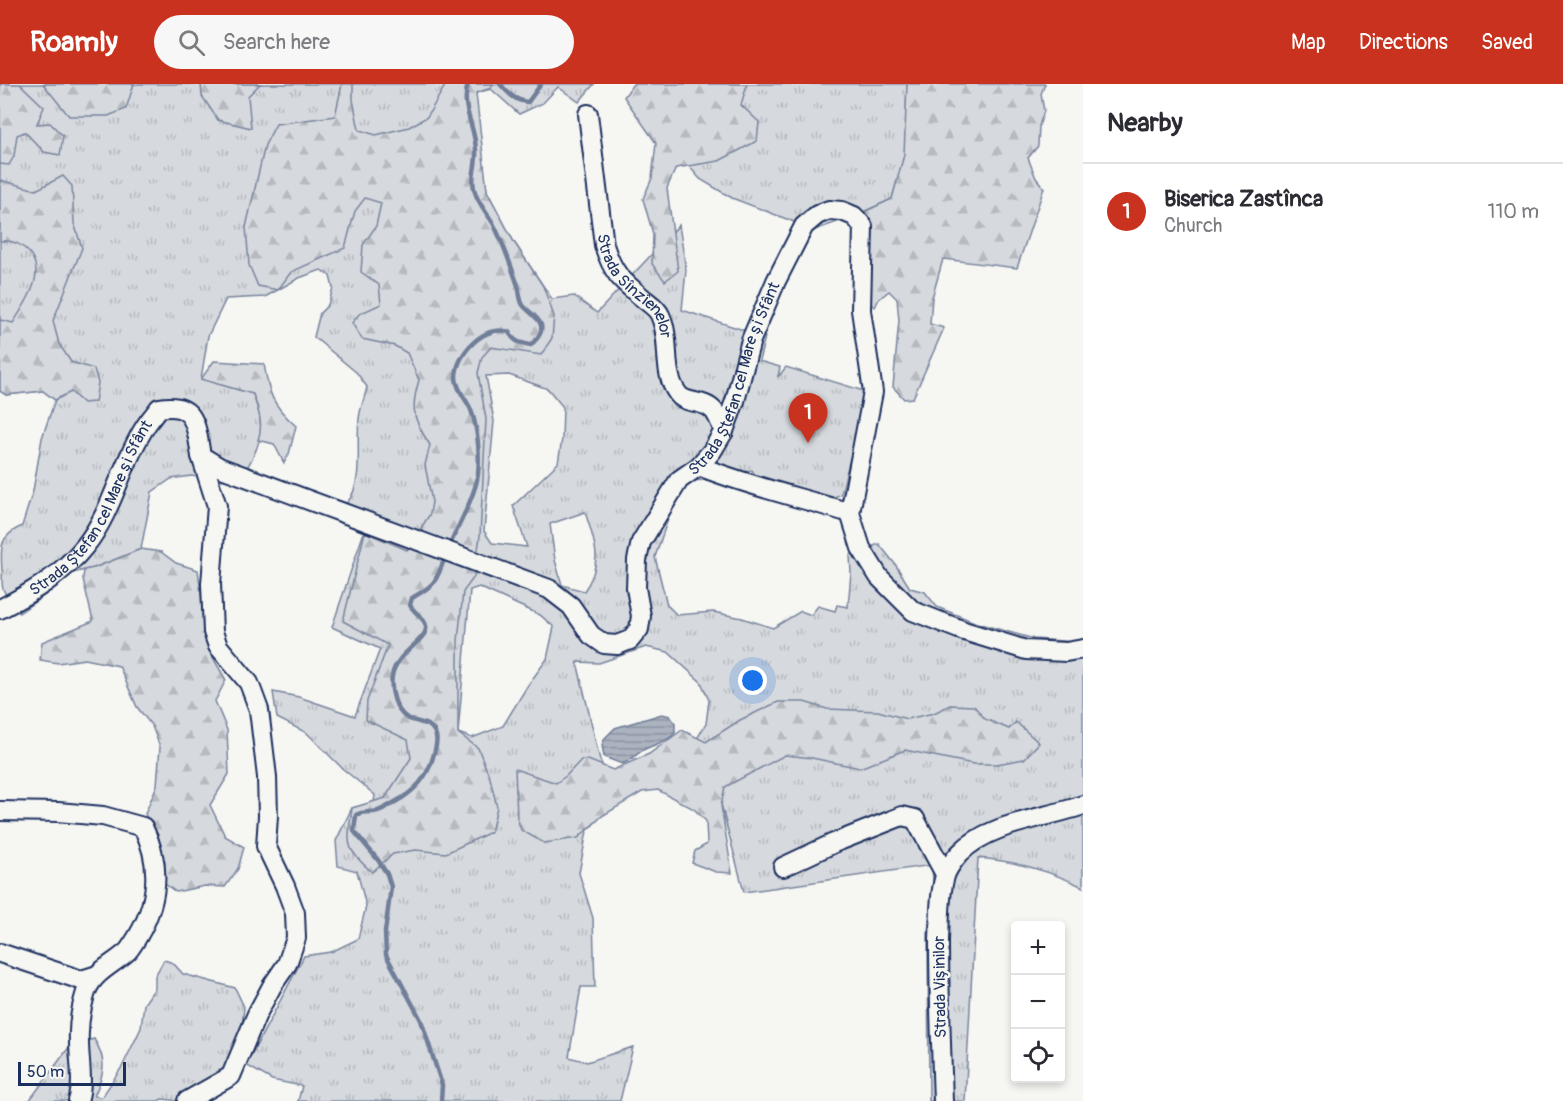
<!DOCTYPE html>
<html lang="en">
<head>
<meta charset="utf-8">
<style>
	:root { --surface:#fff; --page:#f7f7f7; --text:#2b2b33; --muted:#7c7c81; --line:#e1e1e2; --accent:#c8321e }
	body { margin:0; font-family:Pangolin,sans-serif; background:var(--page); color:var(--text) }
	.controls { position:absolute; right:18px; bottom:18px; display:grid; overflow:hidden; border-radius:6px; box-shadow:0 3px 9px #0003 }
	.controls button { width:54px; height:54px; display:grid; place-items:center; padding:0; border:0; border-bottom:2px solid var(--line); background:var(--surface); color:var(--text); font:30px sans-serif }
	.scale { position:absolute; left:18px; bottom:15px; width:108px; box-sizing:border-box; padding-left:6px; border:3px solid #1b2f5e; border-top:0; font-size:16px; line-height:21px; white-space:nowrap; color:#1b2f5e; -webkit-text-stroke:4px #f6f6f2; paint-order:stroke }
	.you { position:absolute; left:753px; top:597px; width:21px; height:21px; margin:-15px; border:4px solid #fff; border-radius:50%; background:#1a73e8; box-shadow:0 0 0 9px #1a73e833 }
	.badge { display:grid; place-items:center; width:39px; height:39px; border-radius:50%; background:var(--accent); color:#fff; font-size:20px; font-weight:700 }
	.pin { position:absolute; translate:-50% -50px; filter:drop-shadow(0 2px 3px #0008) }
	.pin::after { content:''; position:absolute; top:32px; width:21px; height:18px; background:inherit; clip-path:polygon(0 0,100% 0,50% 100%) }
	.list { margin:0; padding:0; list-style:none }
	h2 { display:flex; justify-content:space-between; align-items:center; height:78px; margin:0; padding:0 24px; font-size:26px }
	h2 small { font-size:20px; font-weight:400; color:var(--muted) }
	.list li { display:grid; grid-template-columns:39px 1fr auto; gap:18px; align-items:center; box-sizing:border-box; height:96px; padding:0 24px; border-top:2px solid var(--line) }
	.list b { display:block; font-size:22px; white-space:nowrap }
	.list p { margin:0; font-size:20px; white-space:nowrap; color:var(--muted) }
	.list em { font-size:20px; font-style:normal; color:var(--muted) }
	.icon { flex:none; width:33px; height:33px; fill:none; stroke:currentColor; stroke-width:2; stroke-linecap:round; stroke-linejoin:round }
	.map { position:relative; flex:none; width:1083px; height:1017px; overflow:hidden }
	header { display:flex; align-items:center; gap:36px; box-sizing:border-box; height:84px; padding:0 30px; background:var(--accent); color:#fff }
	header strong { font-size:28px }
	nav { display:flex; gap:33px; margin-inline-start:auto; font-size:21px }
	.search { width:420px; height:54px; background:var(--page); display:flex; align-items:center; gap:15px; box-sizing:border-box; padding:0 21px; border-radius:33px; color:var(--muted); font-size:22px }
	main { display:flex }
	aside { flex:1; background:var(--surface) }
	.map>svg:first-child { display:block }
	.grass { fill:url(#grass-tufts); stroke:#78849e; stroke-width:1.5; fill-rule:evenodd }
	.forest { fill:url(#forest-firs); stroke:#78849e; stroke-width:1.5 }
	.water { fill:url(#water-rules); stroke:#717e99; stroke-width:1.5 }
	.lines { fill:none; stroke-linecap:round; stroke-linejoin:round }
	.stream { stroke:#717e99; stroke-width:4.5 }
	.minor-casing { stroke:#1b2f5e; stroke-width:22 }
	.minor { stroke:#f6f6f2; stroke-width:18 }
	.labels { text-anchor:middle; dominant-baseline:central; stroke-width:5; stroke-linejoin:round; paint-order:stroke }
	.street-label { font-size:16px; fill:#1b2f5e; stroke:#f6f6f2 }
</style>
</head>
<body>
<header>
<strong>Roamly</strong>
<div class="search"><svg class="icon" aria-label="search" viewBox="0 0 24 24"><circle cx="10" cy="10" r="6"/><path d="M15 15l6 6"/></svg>Search here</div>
<nav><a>Map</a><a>Directions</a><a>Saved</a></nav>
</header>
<main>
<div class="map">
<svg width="1083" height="1017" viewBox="0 0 1083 1017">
	<defs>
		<pattern id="grass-tufts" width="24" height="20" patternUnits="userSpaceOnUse" patternTransform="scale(1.5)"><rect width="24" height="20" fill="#d6d9dd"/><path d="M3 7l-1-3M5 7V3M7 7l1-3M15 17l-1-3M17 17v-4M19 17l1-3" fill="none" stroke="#b7bbc0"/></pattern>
		<pattern id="forest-firs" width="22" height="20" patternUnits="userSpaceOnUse" patternTransform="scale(1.5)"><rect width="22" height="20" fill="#d6d9dd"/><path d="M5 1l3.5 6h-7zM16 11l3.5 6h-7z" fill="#b7bbc0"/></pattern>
		<pattern id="water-rules" width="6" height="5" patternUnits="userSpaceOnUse" patternTransform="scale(1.5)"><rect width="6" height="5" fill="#abb2c0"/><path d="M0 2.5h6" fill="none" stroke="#8a919f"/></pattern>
	</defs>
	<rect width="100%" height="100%" fill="#f6f6f2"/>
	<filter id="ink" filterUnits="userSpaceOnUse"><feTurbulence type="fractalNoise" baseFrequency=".0167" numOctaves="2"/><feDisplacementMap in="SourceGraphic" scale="12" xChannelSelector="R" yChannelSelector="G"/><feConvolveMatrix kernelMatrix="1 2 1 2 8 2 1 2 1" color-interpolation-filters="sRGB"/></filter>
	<g filter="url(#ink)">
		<!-- grass -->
		<path class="grass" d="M 0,0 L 594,0 L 579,18 L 558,3 L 543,19 L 519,30 L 491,5 L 476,9 L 477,36 L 487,107 L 514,158 L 552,215 L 574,212 L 597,229 L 679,141 L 686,186 L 682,226 L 765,253 L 759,277 L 780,283 L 778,293 L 786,283 L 867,308 L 841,410 L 828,416 L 757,394 L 752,386 L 707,396 L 688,397 L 675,414 L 655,473 L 667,521 L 677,531 L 713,528 L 742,534 L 773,544 L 801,527 L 811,531 L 818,522 L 835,527 L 837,521 L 848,523 L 851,489 L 850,471 L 879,460 L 895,480 L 910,504 L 925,508 L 937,523 L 977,539 L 1034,555 L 1078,558 L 1083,556 L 1083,803 C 1051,787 1013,777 978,774 L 965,1017 L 929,1017 L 928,849 L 933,798 L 932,781 L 744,808 L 716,701 L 647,696 L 617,716 L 587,747 L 579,789 L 593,834 L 595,903 L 581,903 L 569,973 L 587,978 L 633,963 L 620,1017 L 298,1017 L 302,1002 L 272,996 L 246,981 L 304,872 L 331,868 L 358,855 L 366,822 L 357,787 L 338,782 L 336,757 L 352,724 L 374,718 L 375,711 L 343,685 L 307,649 L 277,634 L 273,608 L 299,613 L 355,632 L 380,565 L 332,543 L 364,448 L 315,428 L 315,409 L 347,419 C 364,399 356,359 359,335 C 360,324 365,313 367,303 L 357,289 L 314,253 L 320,229 L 328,221 L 333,204 L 330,192 L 321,186 L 299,194 L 265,213 L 226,215 L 208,252 L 201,295 L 253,310 C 256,321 263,336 261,347 C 259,364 249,382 239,395 L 220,396 L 191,392 L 171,395 L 152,408 L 141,465 L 94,484 L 72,489 L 45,511 L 19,529 C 14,522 7,514 3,505 C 1,500 3,493 2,487 C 0,462 0,452 22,442 L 33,407 L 42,354 L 55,316 L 43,307 L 6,311 L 0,307 ZM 509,291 L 548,305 L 563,323 L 562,355 L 558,379 L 513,422 L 527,463 L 492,459 L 484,447 L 494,337 L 486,292 ZM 585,428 C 595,458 604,479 584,507 L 562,501 L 555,476 L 550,440 ZM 479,503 L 540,531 L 554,543 L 547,575 L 528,601 L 503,642 L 472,654 L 458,649 L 470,506 ZM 646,563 L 668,568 L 701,598 L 709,616 L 706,640 L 695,658 L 608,694 L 600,676 L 577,578 L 599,579 Z
			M 688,0 L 907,0 L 905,68 L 892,115 L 854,132 L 815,146 L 732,114 L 700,95 L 688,81 Z
			M 164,876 L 173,879 L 183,890 L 235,904 L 244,923 L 242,943 L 227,989 L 179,1017 L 162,1015 L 158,1017 L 29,1017 L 70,962 L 94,955 C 107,976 105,989 94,1012 L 102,1013 L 122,983 L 141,944 L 144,920 L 155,904 L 155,892 Z"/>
		<!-- forest -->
		<path class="forest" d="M 0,0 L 20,0 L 44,23 L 37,40 L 50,39 L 63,52 L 60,71 L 44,68 L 25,48 L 17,51 L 14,72 L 9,81 L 0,80 Z
			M 43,0 L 134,0 L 126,25 L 108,32 L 69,32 Z
			M 201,0 L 260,0 L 248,12 L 251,44 L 218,36 L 202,12 Z
			M 342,0 L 353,0 L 353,16 L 359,46 L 376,51 L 409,43 L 427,33 L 446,0 L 493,0 L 491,4 L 476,9 L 487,107 L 514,158 L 543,202 L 554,232 L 552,254 L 541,271 L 491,263 L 482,273 L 478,289 L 486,335 L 480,452 L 474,493 L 463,508 L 458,557 L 458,649 L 478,664 L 490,694 L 497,723 L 491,748 L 446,769 L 415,766 L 393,770 L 372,788 C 343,763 348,760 352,724 L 385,714 L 411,674 L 408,656 L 366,636 L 367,617 L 388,561 L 343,537 L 365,448 L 407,466 L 430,430 L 432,418 L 425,381 L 430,361 C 413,335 410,326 419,296 L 407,269 L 395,262 L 362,255 L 352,239 L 359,230 L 381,220 L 379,201 L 361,188 L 363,161 L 376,142 L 381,119 L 365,114 L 355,127 L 345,164 L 291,188 L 278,206 L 258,202 L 249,181 L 246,143 L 265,61 L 276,40 L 335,32 Z
			M 633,0 L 747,0 L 741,21 L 759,38 L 757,57 L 719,77 L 676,84 L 667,104 L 678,187 L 665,197 L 652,180 L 653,150 L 643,115 L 652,94 L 656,59 L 624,13 Z
			M 907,0 L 1045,0 L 1041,10 L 1044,27 L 1039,42 L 1038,62 L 1028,74 L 1036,94 L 1044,104 L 1017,184 L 943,175 L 932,214 L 930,240 L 944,244 L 913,314 L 904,315 L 893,303 L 899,236 L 897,215 L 889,207 L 879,215 L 875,223 L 865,216 L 864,131 L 866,127 L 892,115 L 904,71 Z
			M 63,92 L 72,102 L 74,139 L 82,164 L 53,237 L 59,260 L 71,278 L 94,285 L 98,299 L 95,318 L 83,319 L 71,308 L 55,316 L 43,307 L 6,311 L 0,307 L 0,236 L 13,239 C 27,217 51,184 23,163 C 17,158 7,156 0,157 L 0,96 L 36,106 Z
			M 214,277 L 264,280 C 269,310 272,321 296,342 L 289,370 L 284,379 L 274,360 L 258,356 C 264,340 258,325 253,310 L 201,295 Z
			M 141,465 L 161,468 L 176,479 L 198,486 L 208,565 L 226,596 L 215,617 L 227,646 L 229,690 L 210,721 L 225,752 L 244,763 L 238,785 L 225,803 L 205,802 L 176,808 L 165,800 L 158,755 L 145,730 L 157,701 L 160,663 L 152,642 L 137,623 L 119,582 L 85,575 L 58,579 L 40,576 L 42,558 L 93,537 L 83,495 L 84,486 L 94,484 Z
			M 778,618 L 804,618 L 827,625 L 878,627 L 907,635 L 934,629 L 950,621 L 974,622 L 985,635 L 1009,645 L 1016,638 L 1039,659 L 1024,675 L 997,680 L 973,680 L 905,666 L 860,684 L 812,674 L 785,671 L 725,703 L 721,721 L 732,789 L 716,788 L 692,779 L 695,767 L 707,760 L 706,737 L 694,725 L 658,706 L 642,708 L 602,732 L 578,754 L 544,759 L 521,746 L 517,734 L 515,685 L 556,699 L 566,692 L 581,676 L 588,676 L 613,686 L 649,670 L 682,646 L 706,658 L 740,636 Z"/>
		<!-- water -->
		<path class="water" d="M 662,630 L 670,632 L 675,639 L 675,649 C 666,659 654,660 643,666 C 635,671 631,677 622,680 L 604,673 L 602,661 L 605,654 L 615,644 Z"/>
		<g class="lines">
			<!-- stream -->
			<path class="stream" d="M 500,0 C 508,9 515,17 528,18 L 541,0
				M 449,463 C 457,444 476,410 478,390 C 480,371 478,345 471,326 C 467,316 456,305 456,293 C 456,270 485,239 509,248 C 514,258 520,259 531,261 C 536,255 543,250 541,241 C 538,232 528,228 523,221 C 519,215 520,205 517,199 C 510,179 503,158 493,139 C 487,129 478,119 475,108 C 470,94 477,81 476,67 C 476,43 460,24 468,0
				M 441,1017 L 442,1001 L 421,936 L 386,871 L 385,848 L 391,803 L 387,790 L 378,776 L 354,747 L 356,731 C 363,727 370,729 378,727 C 386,724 395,718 402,714 C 421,702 430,687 435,666 C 437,658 438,651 432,644 C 426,638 414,638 407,634 C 395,627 390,605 392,592 C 395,569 429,556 426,542 C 425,534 414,529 410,521 L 412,514 C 438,499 435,498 446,471"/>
			<!-- minor casing -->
			<g class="minor-casing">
				<g id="minor">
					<path id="s1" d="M 588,30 L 604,161 C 613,190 621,196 644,215 C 650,220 657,224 660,231 C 672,256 661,288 678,310 C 686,321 704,315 714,327 C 718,332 721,341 724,347"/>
					<path d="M 699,382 C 748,402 799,413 850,429"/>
					<path id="s2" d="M 0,525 C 31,509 63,490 85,462 C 113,427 121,380 145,343 C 149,336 155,330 159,324 C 197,317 196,344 201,372 L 219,383 L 549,505 L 571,522 L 591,551 L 604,560 L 617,561 L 630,556 L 639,545 L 641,532 L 636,504 L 637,476 L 641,458 L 679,396 L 699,382 L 712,367 L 724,347 L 735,317 L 751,256 L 776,197 L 804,142 L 817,131 L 829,126 L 842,127 L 854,132 L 863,142 L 861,226 L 873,308 L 850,429 L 861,464 L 879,493 L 913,527 L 964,547 L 1026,566 L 1066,568 L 1083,565"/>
					<path d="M 0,727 L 58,728 L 103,732 L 143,743 C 161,779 159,816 138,852 C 135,857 132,862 128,867 C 113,881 93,888 86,908 C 81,924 78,941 79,958 C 79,977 84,999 78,1017"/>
					<path d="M 783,783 L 834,759 L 902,732 L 915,735 L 945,790"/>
					<path d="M 0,869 L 81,896 L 94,892"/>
					<path d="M 187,1017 L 231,992 L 257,930 L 272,902 L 287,880 L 296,854 L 295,829 L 285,802 L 266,762 L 268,732 L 267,693 L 259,626 L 249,599 L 218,562 L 213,548 L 211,500 L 217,422 L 201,372"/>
					<path d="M 943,1017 C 941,963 939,910 939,856 C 940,836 939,811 945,792 C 947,785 955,774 960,769 C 990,738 1045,735 1083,721"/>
				</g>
			</g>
			<!-- minor -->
			<use href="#minor" class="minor"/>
		</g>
	</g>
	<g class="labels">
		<!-- street labels -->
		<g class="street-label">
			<text stroke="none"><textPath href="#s1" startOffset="184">Strada Sînzîenelor</textPath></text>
			<text stroke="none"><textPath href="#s2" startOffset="1113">Strada Ștefan cel Mare și Sfânt</textPath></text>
			<text stroke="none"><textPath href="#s2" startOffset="141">Strada Ștefan cel Mare și Sfânt</textPath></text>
			<text transform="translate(940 903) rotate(-91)">Strada Vișinilor</text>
		</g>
	</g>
</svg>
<div class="controls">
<button>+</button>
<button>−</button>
<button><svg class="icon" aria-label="locate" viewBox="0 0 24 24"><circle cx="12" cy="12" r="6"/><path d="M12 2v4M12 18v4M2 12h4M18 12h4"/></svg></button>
</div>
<div class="scale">50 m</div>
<div class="you"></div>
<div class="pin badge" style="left:808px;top:359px">1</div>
</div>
<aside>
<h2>Nearby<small></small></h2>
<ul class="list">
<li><span class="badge">1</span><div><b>Biserica Zastînca</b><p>Church</p></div><em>110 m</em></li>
</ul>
</aside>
</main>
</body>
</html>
